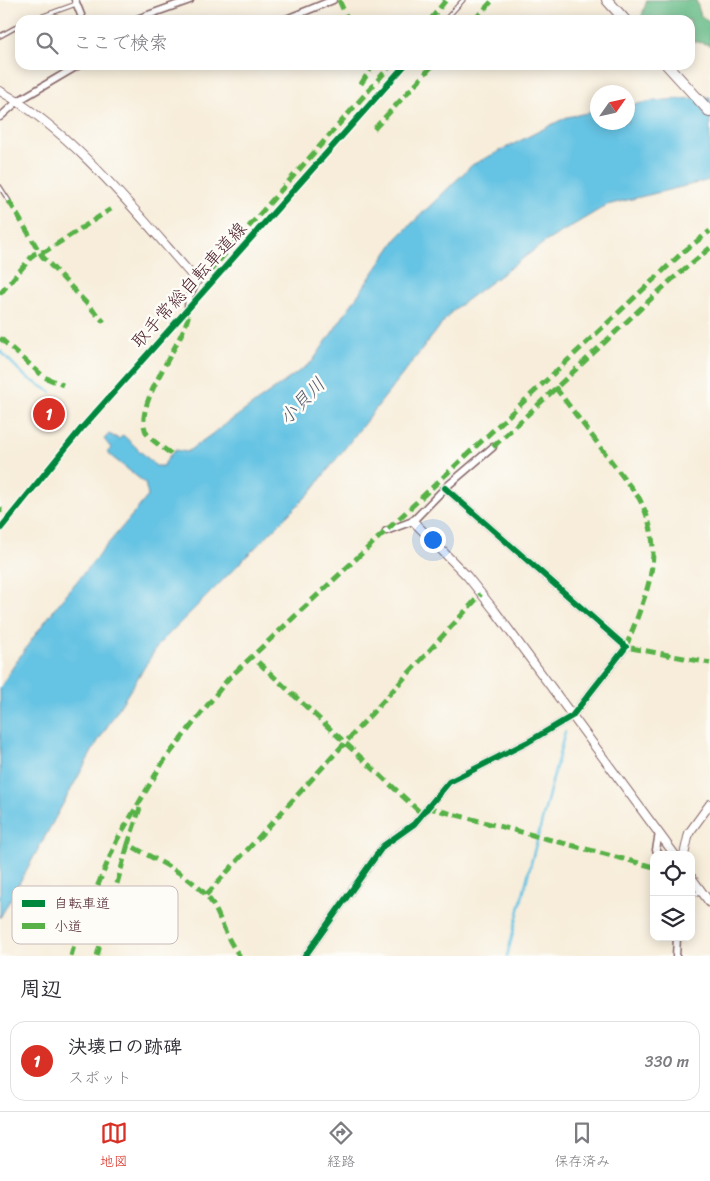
<!DOCTYPE html>
<html lang="ja">
<head>
<meta charset="utf-8">
<style>
	:root { --surface:#fff; --page:#f2f2f3; --text:#2b2b33; --muted:#7c7c81; --line:#e1e1e2; --accent:#d93025 }
	body { margin:0; font-family:Sriracha,"Klee One",sans-serif; background:var(--page); color:var(--text) }
	.controls { position:absolute; right:15px; bottom:15px; display:grid; overflow:hidden; border-radius:10px; box-shadow:0 2px 12px #0003 }
	.controls button { width:45px; height:45px; display:grid; place-items:center; padding:0; border:0; border-bottom:1px solid var(--line); background:var(--surface); color:var(--text); font:25px sans-serif }
	.compass { position:absolute; left:590px; top:85px; width:45px; height:45px; border-radius:50%; background:var(--surface); box-shadow:0 2px 12px #0003; rotate:56deg }
	.you { position:absolute; left:432px; top:539px; width:18px; height:18px; margin:-12px; border:4px solid #fff; border-radius:50%; background:#1a73e8; box-shadow:0 0 0 8px #1a73e833 }
	.badge { display:grid; place-items:center; width:32px; height:32px; border-radius:50%; background:var(--accent); color:#fff; font-size:16px; font-weight:700 }
	.pin { position:absolute; translate:-50% -50%; border:2px solid #fff; box-shadow:0 1px 5px #0006 }
	.list { margin:0; padding:0; list-style:none }
	h2 { display:flex; justify-content:space-between; align-items:center; height:65px; margin:0; padding:0 20px; font-size:21px }
	h2 small { font-size:16px; font-weight:400; color:var(--muted) }
	.list li { display:grid; grid-template-columns:32px 1fr auto; gap:15px; align-items:center; box-sizing:border-box; height:80px; margin:0 10px 10px; padding:0 10px; border:1px solid var(--line); border-radius:15px }
	.list b { display:block; font-size:19px; white-space:nowrap }
	.list p { margin:0; font-size:16px; white-space:nowrap; color:var(--muted) }
	.list em { font-size:16px; font-style:normal; color:var(--muted) }
	.icon { flex:none; width:28px; height:28px; fill:none; stroke:currentColor; stroke-width:2; stroke-linecap:round; stroke-linejoin:round }
	.map { position:relative; flex:none; width:710px; height:956px; overflow:hidden }
	.search { position:absolute; background:var(--surface); box-shadow:0 2px 12px #0003; left:15px; right:15px; top:15px; height:55px; display:flex; align-items:center; gap:12px; box-sizing:border-box; padding:0 18px; border-radius:15px; color:var(--muted); font-size:19px }
	.sheet { height:155px; background:var(--surface) }
	nav { display:flex; justify-content:space-around; align-items:center; box-sizing:border-box; height:70px; border-top:1px solid var(--line); background:var(--surface); font-size:14px; color:var(--muted) }
	nav a { display:grid; justify-items:center; gap:2px }
	nav .on { color:var(--accent) }
	.map>svg:first-child { display:block }
	.forest { fill:#6abd8a; stroke:#5a6e5a }
	.water { fill:#65c3e3; stroke:#587187 }
	.lines { fill:none; stroke-linecap:round; stroke-linejoin:round }
	.stream { stroke:#65c3e3; stroke-width:2.5 }
	.service-casing { stroke:#876768; stroke-width:5.5 }
	.minor-casing { stroke:#876768; stroke-width:9 }
	.tertiary-casing { stroke:#876768; stroke-width:10 }
	.primary-casing { stroke:#876768; stroke-width:12 }
	.service { stroke:#fff; stroke-width:3 }
	.minor { stroke:#fff; stroke-width:6 }
	.tertiary { stroke:#fff; stroke-width:8 }
	.primary { stroke:#fff; stroke-width:10 }
	.quiet { stroke:#57b146; stroke-width:5; stroke-dasharray:10 5; stroke-linecap:butt }
	.cycleway-casing { stroke:#fdfcf7; stroke-width:9 }
	.cycleway { stroke:#00873e; stroke-width:6 }
	.labels { text-anchor:middle; dominant-baseline:central; stroke-width:5; stroke-linejoin:round; paint-order:stroke }
	.street-label { font-size:18px; fill:#4a1f2b; stroke:#fdfcf7 }
	.water-label { font-size:19px; font-style:italic; fill:#53586b; stroke:#fdfcf7 }
	.key { fill:#fdfcf7; stroke:#c7baba; stroke-width:1 }
	.key-label { font-size:14px; fill:#4a1f2b }
</style>
</head>
<body>
<div class="map">
<svg width="710" height="956" viewBox="0 0 710 956">
	<rect width="100%" height="100%" fill="#fdfcf7"/>
	<filter id="ink" filterUnits="userSpaceOnUse"><feTurbulence type="fractalNoise" baseFrequency=".02" numOctaves="2"/><feDisplacementMap in="SourceGraphic" scale="10" xChannelSelector="R" yChannelSelector="G"/><feConvolveMatrix kernelMatrix="1 2 1 2 8 2 1 2 1" color-interpolation-filters="sRGB"/></filter>
	<filter id="wash" filterUnits="userSpaceOnUse"><feTurbulence type="fractalNoise" baseFrequency=".0096" numOctaves="4" result="noise"/><feDisplacementMap in="SourceGraphic" scale="20" xChannelSelector="R" yChannelSelector="G"/><feGaussianBlur stdDeviation="1.12" result="paint"/><feColorMatrix in="noise" values="0 0 0 0 0 0 0 0 0 0 0 0 0 0 0 0 0 1.4 0 .05"/><feComposite in="paint" operator="in"/></filter>
	<g filter="url(#wash)">
		<rect width="100%" height="100%" fill="#f7edda"/>
		<!-- forest -->
		<path class="forest" d="M 647,0 L 696,0 L 701,16 L 710,23 L 710,45 L 690,40 L 690,20 L 645,20 L 642,15 Z"/>
		<!-- water -->
		<path class="water" d="M 710,97 L 710,180 L 607,205 L 545,242 L 452,311 L 309,494 L 159,644 L 95,746 L 0,918 L 0,688 C 40,620 98,557 148,496 L 145,483 L 107,453 L 111,448 L 104,439 L 109,434 L 119,439 L 123,435 L 156,466 L 163,466 L 171,454 L 176,450 L 187,452 L 312,362 L 397,238 L 472,165 L 567,117 L 597,111 L 598,122 L 628,122 L 628,106 L 652,101 Z"/>
		<g class="lines">
			<!-- stream -->
			<path class="stream" d="M 0,351 L 26,377 L 51,392
				M 507,956 L 565,732"/>
		</g>
	</g>
	<g filter="url(#ink)">
		<g class="lines">
			<!-- service casing -->
			<g class="service-casing">
				<path id="service" d="M 32,20 L 76,4
					M 445,20 L 463,0
					M 0,36 L 20,25
					M 0,187 L 9,201
					M 0,529 L 81,429 L 405,65
					M 691,892 L 700,894"/>
			</g>
			<!-- minor casing -->
			<g class="minor-casing">
				<path id="minor" d="M 75,0 L 83,20
					M 134,20 L 190,0
					M 284,20 L 333,0
					M 0,117 L 18,101 L 79,65
					M 188,307 L 189,296 L 197,281
					M 386,531 L 413,521 L 445,488 L 493,447
					M 659,833 L 656,850 L 660,855
					M 305,956 L 383,846 L 414,824 L 449,782 L 528,742 L 572,716 L 626,647 L 445,488
					M 676,956 L 677,937"/>
			</g>
			<!-- tertiary casing -->
			<g class="tertiary-casing">
				<path id="tertiary" d="M 0,91 C 74,132 141,218 197,281
					M 413,521 L 467,576 L 495,611 L 675,855
					M 684,855 L 689,833 L 710,804
					M 691,877 L 710,903"/>
			</g>
			<!-- primary casing -->
			<g class="primary-casing">
				<path id="primary" d="M 607,0 L 625,20
					M 667,65 L 710,112"/>
			</g>
			<!-- service -->
			<use href="#service" class="service"/>
			<!-- minor -->
			<use href="#minor" class="minor"/>
			<!-- tertiary -->
			<use href="#tertiary" class="tertiary"/>
			<!-- primary -->
			<use href="#primary" class="primary"/>
			<!-- quiet -->
			<path class="quiet" d="M 339,0 L 348,20
				M 430,20 L 446,0
				M 474,20 L 493,0
				M 361,84 L 373,65
				M 374,129 L 433,65
				M 9,201 L 42,256 L 104,322
				M 197,281 L 209,272 L 391,65
				M 0,294 L 34,254 L 46,251 L 111,209
				M 0,338 L 44,377 L 63,385
				M 555,387 L 639,498 C 668,553 646,593 626,647 L 710,663
				M 493,447 L 670,281 L 710,248
				M 171,454 C 164,448 152,441 147,434 C 130,406 186,341 189,312
				M 0,507 L 0,513
				M 258,662 L 422,814
				M 426,807 L 654,867
				M 140,808 L 128,844 C 153,859 187,873 206,895 C 221,912 223,936 240,956
				M 206,895 L 481,594
				M 71,956 L 78,932 L 117,840 L 163,762 L 228,679 L 682,253 L 710,231
				M 97,956 L 128,844"/>
			<!-- cycleway casing -->
			<g class="cycleway-casing">
				<path id="cycleway" d="M 0,529 L 81,429 L 405,65
					M 305,956 L 383,846 L 414,824 L 449,782 L 528,742 L 572,716 L 626,647 L 445,488"/>
			</g>
			<!-- cycleway -->
			<use href="#cycleway" class="cycleway"/>
		</g>
	</g>
	<g class="labels">
		<!-- street labels -->
		<g class="street-label">
			<text transform="translate(189 285) rotate(-48)">取手常総自転車道線</text>
		</g>
		<!-- water labels -->
		<g class="water-label">
			<text transform="translate(302 401) rotate(-46)">小貝川</text>
		</g>
	</g>
	<!-- legend -->
	<rect x="12" y="886" width="166" height="58" rx="8" class="key"/>
	<rect x="22" y="900" width="23" height="7" fill="#00873e"/>
	<rect x="22" y="923" width="23" height="6" fill="#57b146"/>
	<g class="key-label">
		<text x="54" y="908">自転車道</text>
		<text x="54" y="931">小道</text>
	</g>
</svg>
<div class="controls">
<button><svg class="icon" aria-label="locate" viewBox="0 0 24 24"><circle cx="12" cy="12" r="6"/><path d="M12 2v4M12 18v4M2 12h4M18 12h4"/></svg></button>
<button><svg class="icon" aria-label="layers" viewBox="0 0 24 24"><path d="M12 4l9 5-9 5-9-5zM3 14l9 5 9-5"/></svg></button>
</div>
<svg class="compass" viewBox="-18 -18 36 36"><path d="M0-13l5 13h-10z" fill="#e53935"/><path d="M0 13l5-13h-10z" fill="#7c7c81"/></svg>
<div class="you"></div>
<div class="pin badge" style="left:49px;top:414px">1</div>
<div class="search"><svg class="icon" aria-label="search" viewBox="0 0 24 24"><circle cx="10" cy="10" r="6"/><path d="M15 15l6 6"/></svg>ここで検索</div>
</div>
<section class="sheet">
<h2>周辺<small></small></h2>
<ul class="list">
<li><span class="badge">1</span><div><b>決壊口の跡碑</b><p>スポット</p></div><em>330 m</em></li>
</ul>
</section>
<nav>
<a class="on"><svg class="icon" aria-label="map" viewBox="0 0 24 24"><path d="M3 6l6-2 6 2 6-2v14l-6 2-6-2-6 2zM9 4v14M15 6v14"/></svg>地図</a>
<a><svg class="icon" aria-label="directions" viewBox="0 0 24 24"><path d="M12 3l9 9-9 9-9-9zM9 14v-3h6M13 9l2 2-2 2"/></svg>経路</a>
<a><svg class="icon" aria-label="saved" viewBox="0 0 24 24"><path d="M7 4h10v16l-5-4-5 4z"/></svg>保存済み</a>
</nav>
</body>
</html>
